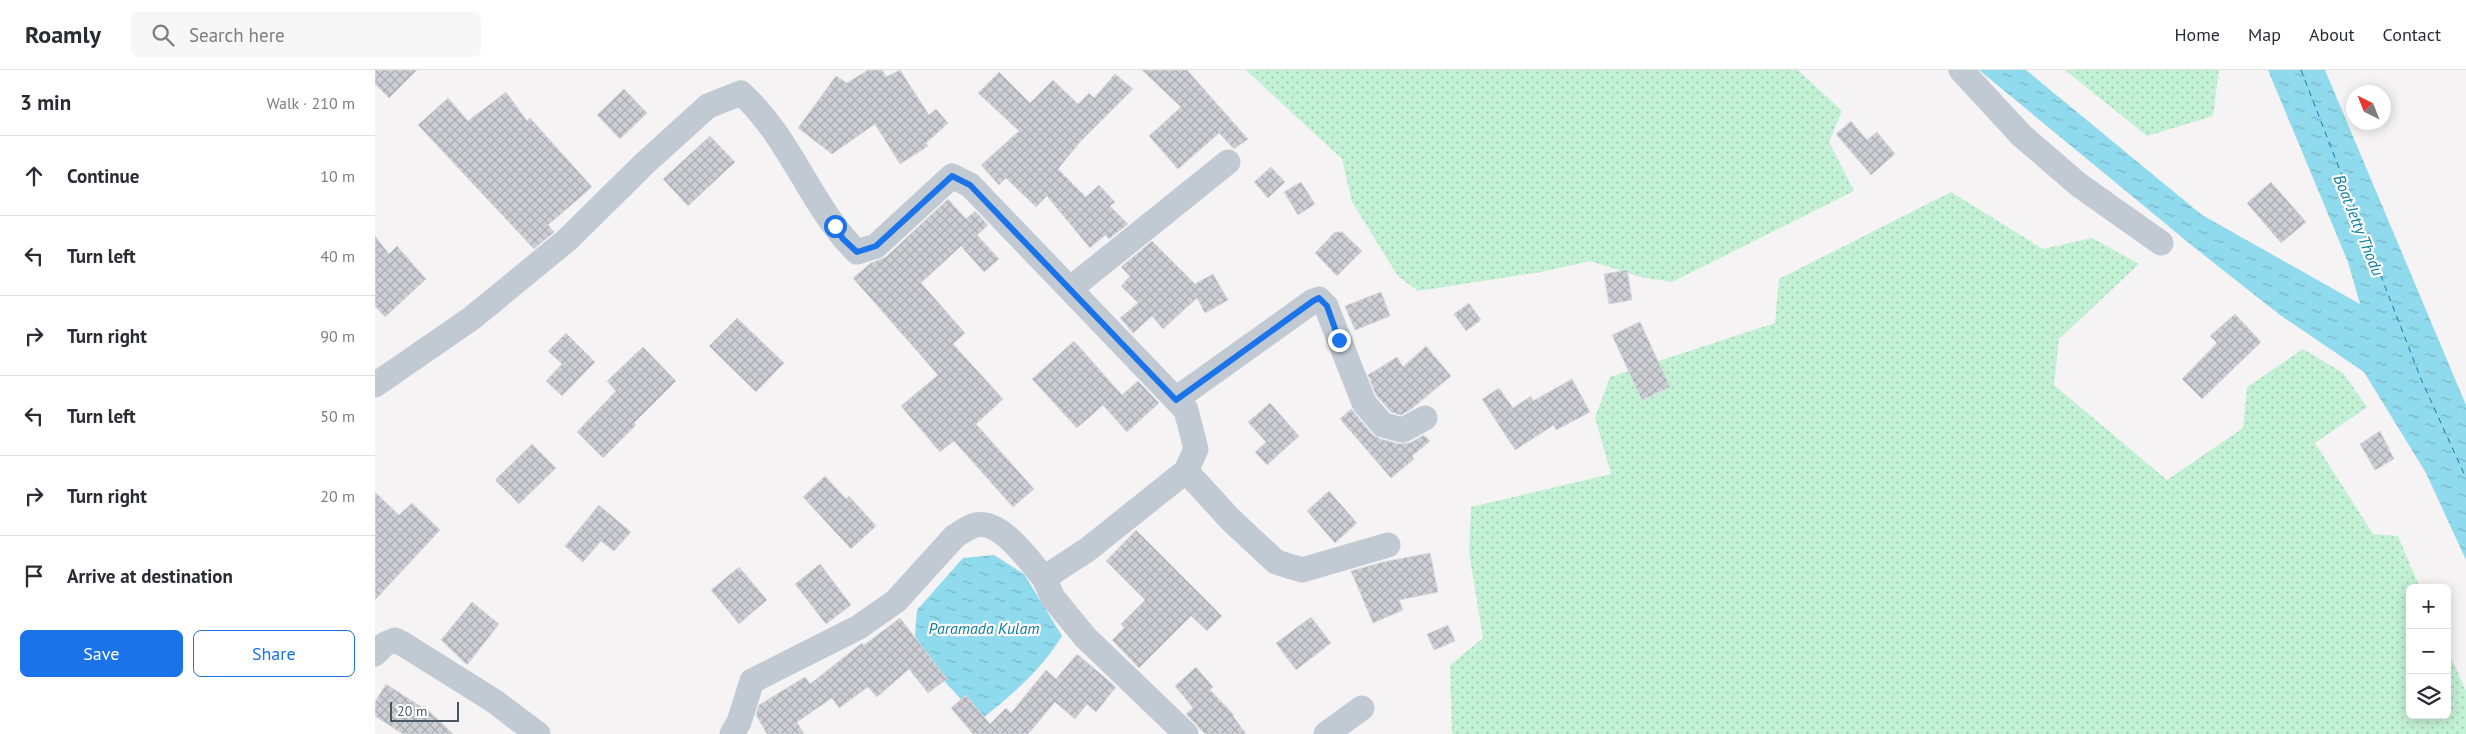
<!DOCTYPE html>
<html lang="en">
<head>
<meta charset="utf-8">
<style>
	:root { --surface:#fff; --page:#f7f7f7; --text:#2b2b33; --muted:#7c7c81; --line:#e1e1e2; --accent:#1a73e8 }
	body { margin:0; font-family:"PT Sans",sans-serif; background:var(--page); color:var(--text) }
	.controls { position:absolute; right:15px; bottom:15px; display:grid; overflow:hidden; border-radius:8px; box-shadow:0 2px 12px #0003 }
	.controls button { width:45px; height:45px; display:grid; place-items:center; padding:0; border:0; border-bottom:1px solid var(--line); background:var(--surface); color:var(--text); font:25px sans-serif }
	.compass { position:absolute; left:1971px; top:15px; width:45px; height:45px; border-radius:50%; background:var(--surface); box-shadow:0 2px 12px #0003; rotate:317deg }
	.scale { position:absolute; left:15px; bottom:12px; width:69px; box-sizing:border-box; padding-left:5px; border:2px solid #4a5661; border-top:0; font-size:14px; line-height:18px; white-space:nowrap; color:#4a5661; -webkit-text-stroke:4px #fff; paint-order:stroke }
	.stop { position:absolute; width:15px; height:15px; margin:-11px; border:4px solid #1a73e8; border-radius:50%; background:#fff }
	.stop.end { background:#1a73e8; border-color:#fff; box-shadow:0 1px 5px #0008 }
	.list { margin:0; padding:0; list-style:none }
	h2 { display:flex; justify-content:space-between; align-items:center; height:65px; margin:0; padding:0 20px; font-size:21px }
	h2 small { font-size:16px; font-weight:400; color:var(--muted) }
	.list li { display:grid; grid-template-columns:32px 1fr auto; gap:15px; align-items:center; box-sizing:border-box; height:80px; padding:0 20px; border-top:1px solid var(--line) }
	.list b { display:block; font-size:19px; white-space:nowrap }
	.list em { font-size:16px; font-style:normal; color:var(--muted) }
	.actions { display:flex; gap:10px; padding:15px 20px }
	.actions a { flex:1; padding:11px 0; border:1px solid var(--accent); border-radius:8px; text-align:center; font-size:18px; color:var(--accent) }
	.actions .main { background:var(--accent); color:#fff }
	.icon { flex:none; width:28px; height:28px; fill:none; stroke:currentColor; stroke-width:2; stroke-linecap:round; stroke-linejoin:round }
	.map { position:relative; flex:none; width:2091px; height:664px; overflow:hidden }
	header { display:flex; align-items:center; gap:30px; box-sizing:border-box; height:70px; padding:0 25px; background:var(--surface); border-bottom:1px solid var(--line) }
	header strong { font-size:24px }
	nav { display:flex; gap:28px; margin-inline-start:auto; font-size:18px }
	.search { width:350px; height:45px; background:var(--page); display:flex; align-items:center; gap:12px; box-sizing:border-box; padding:0 18px; border-radius:8px; color:var(--muted); font-size:19px }
	main { display:flex }
	aside { flex:1; background:var(--surface) }
	.map>svg:first-child { display:block }
	.grass { fill:url(#grass-dots) }
	.water { fill:url(#water-ripples) }
	.lines { fill:none; stroke-linecap:round; stroke-linejoin:round }
	.ferry { stroke:#0c7c9b; stroke-width:1; stroke-dasharray:6 5; stroke-linecap:butt }
	.building { fill:url(#building-cross-hatch); stroke:#d7d9de }
	.street { stroke:#c1cad2; stroke-width:25 }
	.route { stroke:#1a73e8; stroke-width:6 }
	.labels { text-anchor:middle; dominant-baseline:central; stroke-width:4.5; stroke-linejoin:round; paint-order:stroke }
	.water-label { font-size:16px; font-style:italic; fill:#0c7c9b; stroke:#fff }
</style>
</head>
<body>
<header>
<strong>Roamly</strong>
<div class="search"><svg class="icon" aria-label="search" viewBox="0 0 24 24"><circle cx="10" cy="10" r="6"/><path d="M15 15l6 6"/></svg>Search here</div>
<nav><a>Home</a><a>Map</a><a>About</a><a>Contact</a></nav>
</header>
<main>
<aside>
<h2>3 min<small>Walk · 210 m</small></h2>
<ul class="list">
<li><svg class="icon" aria-label="ahead" viewBox="0 0 24 24"><path d="M12 20V5M6 11l6-6 6 6"/></svg><div><b>Continue</b></div><em>10 m</em></li>
<li><svg class="icon" aria-label="left" viewBox="0 0 24 24"><path d="M17 20v-9H6M10 6l-5 5 5 5"/></svg><div><b>Turn left</b></div><em>40 m</em></li>
<li><svg class="icon" aria-label="right" viewBox="0 0 24 24"><path d="M7 20v-9h11M14 6l5 5-5 5"/></svg><div><b>Turn right</b></div><em>90 m</em></li>
<li><svg class="icon" aria-label="left" viewBox="0 0 24 24"><path d="M17 20v-9H6M10 6l-5 5 5 5"/></svg><div><b>Turn left</b></div><em>50 m</em></li>
<li><svg class="icon" aria-label="right" viewBox="0 0 24 24"><path d="M7 20v-9h11M14 6l5 5-5 5"/></svg><div><b>Turn right</b></div><em>20 m</em></li>
<li><svg class="icon" aria-label="arrive" viewBox="0 0 24 24"><path d="M6 21V4h12l-3 4 3 4H6"/></svg><div><b>Arrive at destination</b></div></li>
</ul>
<div class="actions"><a class="main">Save</a><a>Share</a></div>
</aside>
<div class="map">
<svg width="2091" height="664" viewBox="0 0 2091 664">
	<defs>
		<pattern id="grass-dots" width="8" height="8" patternUnits="userSpaceOnUse" patternTransform="scale(1.25)"><rect width="8" height="8" fill="#c3f1d5"/><path d="M2 2h.1M6 6h.1" fill="none" stroke="#a0c6b0" stroke-width="1.8" stroke-linecap="round"/></pattern>
		<pattern id="water-ripples" width="26" height="14" patternUnits="userSpaceOnUse" patternTransform="scale(1.25)"><rect width="26" height="14" fill="#90daee"/><path d="M2 4q2-2 4 0t4 0M15 11q2-2 4 0t4 0" fill="none" stroke="#78b4c4"/></pattern>
		<pattern id="building-cross-hatch" width="8" height="8" patternUnits="userSpaceOnUse" patternTransform="scale(1.25)"><rect width="8" height="8" fill="#cdcfd5"/><path d="M0 0l8 8M0 8l8-8" fill="none" stroke="#a8abb0"/></pattern>
	</defs>
	<rect width="100%" height="100%" fill="#f5f3f3"/>
	<!-- grass -->
	<path class="grass" d="M 871,0 L 1423,0 L 1467,41 L 1454,72 L 1479,121 L 1297,212 L 1266,207 L 1215,191 L 1166,202 L 1043,221 L 1023,206 L 977,132 L 967,89 Z
		M 1690,0 L 1844,0 L 1838,46 L 1772,66 Z
		M 1576,122 L 1668,179 L 1717,168 L 1764,194 L 1684,269 L 1679,315 L 1792,410 L 1868,358 L 1872,317 L 1928,279 L 1968,303 L 1992,337 L 1940,373 L 1998,464 L 2023,466 L 2045,518 L 2035,518 L 2035,645 L 2072,645 L 2072,578 L 2091,621 L 2091,664 L 1077,664 L 1075,595 L 1108,568 L 1094,482 L 1096,437 L 1236,404 L 1220,348 L 1235,307 L 1400,253 L 1404,209 Z"/>
	<!-- water -->
	<path class="water" d="M 1604,0 L 1651,0 L 1827,145 L 1985,234 L 1973,192 L 1893,0 L 1950,0 L 2091,335 L 2091,490 L 2051,403 L 1989,302 L 1905,245 L 1820,178 Z
		M 619,485 L 649,504 L 687,566 C 666,600 637,625 605,650 L 571,613 L 540,566 L 542,540 L 588,488 Z"/>
	<g class="lines">
		<!-- ferry -->
		<path class="ferry" d="M 1926,0 L 2046,309 L 2091,408"/>
	</g>
	<!-- building -->
	<path class="building" d="M 0,0 L 42,0 L 14,28 L 0,14 Z
		M 493,0 L 507,0 L 511,7 L 525,0 L 554,45 L 561,39 L 573,53 L 551,73 L 553,76 L 525,94 L 500,54 L 457,84 L 423,58 L 461,6 L 472,13 Z
		M 767,0 L 812,0 L 873,69 L 859,79 L 844,63 L 803,99 L 774,66 L 806,37 Z
		M 624,2 L 655,33 L 678,10 L 703,34 L 714,23 L 719,28 L 740,4 L 758,19 L 705,72 L 683,99 L 711,127 L 724,115 L 740,132 L 735,136 L 753,154 L 734,169 L 730,165 L 715,178 L 672,126 L 661,137 L 631,108 L 624,115 L 606,95 L 644,61 L 603,23 Z
		M 249,19 L 272,43 L 245,69 L 222,45 Z
		M 131,22 L 152,51 L 155,48 L 217,117 L 173,155 L 179,162 L 159,179 L 43,55 L 73,28 L 93,51 Z
		M 1476,51 L 1492,70 L 1502,62 L 1520,84 L 1496,105 L 1461,64 Z
		M 335,66 L 360,92 L 313,136 L 288,109 Z
		M 896,97 L 910,112 L 893,128 L 879,112 Z
		M 926,112 L 940,134 L 923,145 L 909,122 Z
		M 1896,112 L 1931,152 L 1906,173 L 1872,133 Z
		M 573,129 L 591,149 L 600,141 L 613,155 L 602,165 L 624,189 L 609,202 L 586,176 L 546,213 L 590,263 L 578,274 L 628,329 L 601,354 L 659,419 L 638,437 L 579,371 L 565,382 L 526,336 L 563,305 L 478,208 L 496,193 L 511,187 Z
		M 960,162 L 967,162 L 987,181 L 962,206 L 940,183 Z
		M 0,166 L 14,184 L 22,176 L 51,209 L 10,247 L 0,236 Z
		M 777,171 L 820,214 L 838,204 L 853,230 L 830,243 L 822,228 L 788,259 L 777,246 L 758,263 L 745,248 L 763,233 L 746,216 L 755,206 L 746,197 Z
		M 1252,200 L 1257,230 L 1234,234 L 1229,204 Z
		M 1006,222 L 1015,246 L 980,260 L 970,236 Z
		M 1094,233 L 1106,250 L 1091,261 L 1079,244 Z
		M 1860,244 L 1886,272 L 1827,329 L 1807,309 L 1842,273 L 1835,266 Z
		M 362,248 L 409,293 L 381,322 L 334,276 Z
		M 1265,252 L 1295,317 L 1267,330 L 1237,265 Z
		M 191,263 L 220,292 L 187,326 L 171,311 L 187,294 L 173,281 Z
		M 699,271 L 747,325 L 763,311 L 784,333 L 752,362 L 728,335 L 702,358 L 657,309 Z
		M 1051,276 L 1076,306 L 1035,340 L 1026,345 L 1016,342 L 1001,325 L 993,305 L 1022,287 L 1028,297 Z
		M 268,277 L 301,311 L 259,353 L 261,355 L 228,388 L 202,362 L 241,321 L 232,311 Z
		M 1197,309 L 1215,342 L 1181,360 L 1179,355 L 1140,380 L 1107,329 L 1124,318 L 1138,338 L 1156,326 L 1158,331 Z
		M 895,333 L 924,366 L 892,395 L 880,382 L 891,372 L 873,352 Z
		M 976,339 L 997,364 L 1005,369 L 1025,374 L 1035,373 L 1049,365 L 1055,371 L 1037,386 L 1039,389 L 1016,408 L 965,349 Z
		M 2005,361 L 2019,389 L 2000,400 L 1985,374 Z
		M 157,374 L 181,398 L 144,434 L 120,410 Z
		M 450,406 L 471,429 L 474,426 L 501,456 L 476,479 L 428,427 Z
		M 954,421 L 982,453 L 960,473 L 932,441 Z
		M 0,422 L 24,445 L 37,433 L 65,460 L 0,530 Z
		M 224,435 L 256,462 L 239,481 L 226,471 L 208,492 L 190,476 Z
		M 761,460 L 847,546 L 832,561 L 816,546 L 764,598 L 737,570 L 749,558 L 746,554 L 770,530 L 731,491 Z
		M 1055,483 L 1063,522 L 1024,530 L 1028,540 L 998,553 L 976,501 L 1008,492 Z
		M 445,494 L 476,535 L 451,554 L 420,514 Z
		M 364,497 L 392,530 L 364,554 L 336,520 Z
		M 97,532 L 124,554 L 92,595 L 66,570 Z
		M 936,547 L 956,573 L 921,600 L 901,573 Z
		M 525,548 L 572,609 L 553,623 L 534,599 L 502,627 L 493,617 L 464,638 L 457,628 L 422,652 L 429,664 L 392,664 L 381,645 L 384,635 L 430,607 L 435,614 L 487,573 L 489,575 Z
		M 1073,555 L 1080,571 L 1059,580 L 1052,564 Z
		M 702,584 L 741,617 L 721,642 L 712,634 L 700,649 L 680,632 L 653,664 L 598,664 L 576,638 L 591,625 L 615,654 L 631,638 L 636,643 L 671,600 L 681,609 Z
		M 821,597 L 838,617 L 835,620 L 859,645 L 858,646 L 871,664 L 830,664 L 811,644 L 818,638 L 800,616 Z
		M 11,614 L 48,638 L 49,636 L 78,664 L 28,664 L 0,646 L 0,632 Z"/>
	<g class="lines">
		<!-- street -->
		<path class="street" d="M 1586,0 L 1647,66 L 1704,115 L 1786,173
			M 695,219 L 853,92
			M 0,315 L 97,248 L 192,170 L 270,93 L 333,36 L 366,23 C 416,68 435,136 482,182 L 501,176 L 577,106 L 595,115 L 811,340 L 821,379 L 811,401 L 712,480 L 669,508 C 654,491 627,450 601,455 C 593,457 587,462 580,466 L 521,531 L 484,557 L 377,611 L 364,652 L 357,664
			M 801,329 L 938,231 L 944,229 L 951,236 L 989,333 L 1008,355 L 1028,360 L 1050,348
			M 811,401 L 855,449 L 901,492 L 927,500 L 1013,475
			M 669,508 L 678,528 L 710,567 L 811,664
			M 0,584 L 10,574 L 20,570 L 28,574 L 119,631 L 163,664
			M 951,664 L 987,638"/>
	</g>
	<g class="lines">
		<!-- route -->
		<path class="route" d="M 460,156 L 468,169 L 482,182 L 501,176 L 577,106 L 595,115 L 801,330 L 938,231 L 944,228 L 952,236 L 964,270"/>
	</g>
	<g class="labels">
		<!-- water labels -->
		<g class="water-label">
			<text transform="translate(1984 155) rotate(68)">Boat Jetty Thodu</text>
			<text x="609" y="558">Paramada Kulam</text>
		</g>
	</g>
</svg>
<div class="controls">
<button>+</button>
<button>−</button>
<button><svg class="icon" aria-label="layers" viewBox="0 0 24 24"><path d="M12 4l9 5-9 5-9-5zM3 14l9 5 9-5"/></svg></button>
</div>
<svg class="compass" viewBox="-18 -18 36 36"><path d="M0-13l5 13h-10z" fill="#e53935"/><path d="M0 13l5-13h-10z" fill="#7c7c81"/></svg>
<div class="scale">20 m</div>
<div class="stop" style="left:460px;top:156px"></div>
<div class="stop end" style="left:964px;top:270px"></div>
</div>
</main>
</body>
</html>
